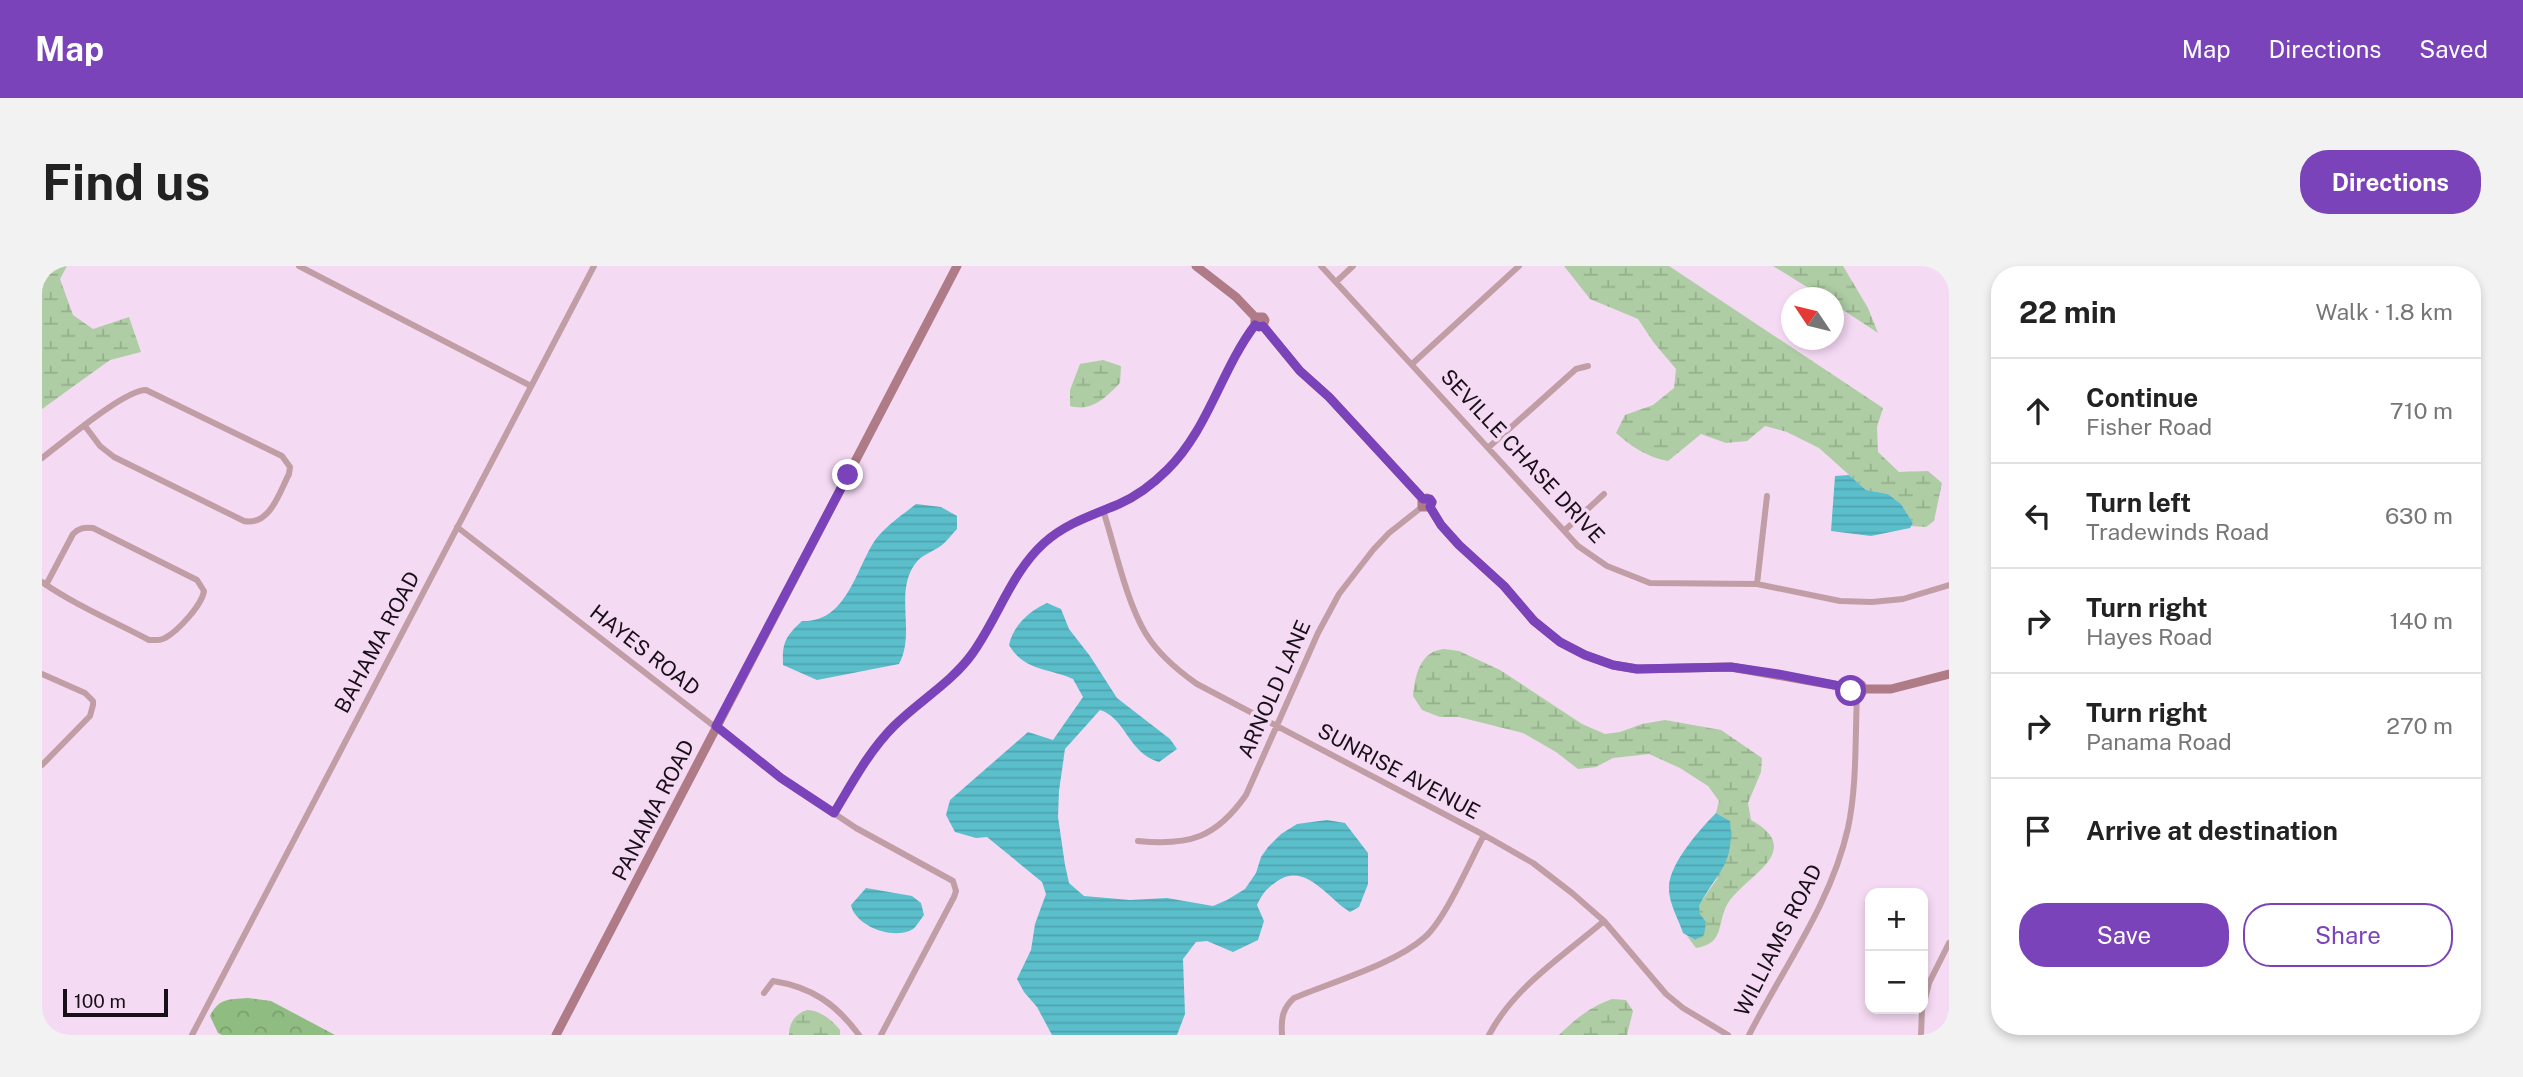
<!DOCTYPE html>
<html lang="en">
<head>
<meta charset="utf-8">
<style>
	:root { --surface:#fff; --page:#f2f2f2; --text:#222; --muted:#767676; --line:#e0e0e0; --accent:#7a43ba }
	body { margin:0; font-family:"Public Sans",sans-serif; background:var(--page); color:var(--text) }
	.controls { position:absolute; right:21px; bottom:21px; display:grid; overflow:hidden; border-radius:14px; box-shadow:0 4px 10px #0003 }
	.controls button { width:63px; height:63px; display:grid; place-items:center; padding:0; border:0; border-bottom:2px solid var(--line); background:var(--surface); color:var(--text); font:35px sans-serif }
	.compass { position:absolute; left:1739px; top:21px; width:63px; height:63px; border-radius:50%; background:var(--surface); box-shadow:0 4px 10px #0003; rotate:305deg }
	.scale { position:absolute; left:21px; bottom:18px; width:105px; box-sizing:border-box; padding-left:7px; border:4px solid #180f18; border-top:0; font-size:19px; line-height:24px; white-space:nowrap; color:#180f18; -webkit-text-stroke:5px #f5daf4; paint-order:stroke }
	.stop { position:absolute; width:21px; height:21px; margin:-16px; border:5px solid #7a43ba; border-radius:50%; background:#fff }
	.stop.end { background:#7a43ba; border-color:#fff; box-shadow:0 2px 7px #0008 }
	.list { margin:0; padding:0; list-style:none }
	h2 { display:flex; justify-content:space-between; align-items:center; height:91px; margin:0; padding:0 28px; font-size:30px }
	h2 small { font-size:23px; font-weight:400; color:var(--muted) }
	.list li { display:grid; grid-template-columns:46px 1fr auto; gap:21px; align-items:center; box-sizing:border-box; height:105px; padding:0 28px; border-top:2px solid var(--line) }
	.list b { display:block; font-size:26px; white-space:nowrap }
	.list p { margin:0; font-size:23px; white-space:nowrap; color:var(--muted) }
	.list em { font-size:23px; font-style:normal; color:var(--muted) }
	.actions { display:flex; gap:14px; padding:21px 28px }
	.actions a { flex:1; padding:16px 0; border:2px solid var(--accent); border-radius:28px; text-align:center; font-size:24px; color:var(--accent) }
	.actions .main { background:var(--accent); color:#fff }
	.icon { flex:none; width:38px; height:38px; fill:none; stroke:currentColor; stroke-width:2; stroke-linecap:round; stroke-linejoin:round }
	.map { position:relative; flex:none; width:1907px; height:769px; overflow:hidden; border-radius:28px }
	header { display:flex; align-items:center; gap:42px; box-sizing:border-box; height:98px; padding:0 35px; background:var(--accent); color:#fff }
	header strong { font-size:33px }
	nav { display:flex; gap:38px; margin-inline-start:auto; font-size:24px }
	.intro { display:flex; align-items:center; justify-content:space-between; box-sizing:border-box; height:168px; padding:0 42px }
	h1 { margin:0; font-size:49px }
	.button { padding:18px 32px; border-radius:28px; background:var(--accent); color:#fff; font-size:24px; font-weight:700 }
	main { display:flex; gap:42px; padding:0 42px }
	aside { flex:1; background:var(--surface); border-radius:28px; box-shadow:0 4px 10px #0003 }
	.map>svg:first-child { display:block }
	.forest { fill:url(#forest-crowns) }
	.wetland { fill:url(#wetland-marsh) }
	.water { fill:url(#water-rules) }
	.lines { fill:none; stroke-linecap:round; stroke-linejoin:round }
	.street { stroke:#c19ea5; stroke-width:6 }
	.secondary { stroke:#ae7b86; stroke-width:9 }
	.route { stroke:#7a43ba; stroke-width:9 }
	.labels { text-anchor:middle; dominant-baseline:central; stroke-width:7; stroke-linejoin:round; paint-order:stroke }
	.street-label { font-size:21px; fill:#180f18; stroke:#f5daf4 }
</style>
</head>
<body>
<header>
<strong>Map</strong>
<nav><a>Map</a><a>Directions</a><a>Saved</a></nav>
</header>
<div class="intro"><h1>Find us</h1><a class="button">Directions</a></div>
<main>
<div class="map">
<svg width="1907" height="769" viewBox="0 0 1907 769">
	<defs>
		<pattern id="forest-crowns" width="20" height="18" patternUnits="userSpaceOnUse" patternTransform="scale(1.75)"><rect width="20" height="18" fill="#8fbc81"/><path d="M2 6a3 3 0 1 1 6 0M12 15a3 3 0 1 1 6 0" fill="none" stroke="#7ba06f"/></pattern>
		<pattern id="wetland-marsh" width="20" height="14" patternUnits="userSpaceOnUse" patternTransform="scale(1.75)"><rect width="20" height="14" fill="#aecda4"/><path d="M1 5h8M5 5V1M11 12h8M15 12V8" fill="none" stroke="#95af8c"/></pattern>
		<pattern id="water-rules" width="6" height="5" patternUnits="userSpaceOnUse" patternTransform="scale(1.75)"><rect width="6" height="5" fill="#5bbfcb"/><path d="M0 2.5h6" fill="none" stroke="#4ea3ae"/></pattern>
	</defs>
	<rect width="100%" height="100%" fill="#f5daf4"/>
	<!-- forest -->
	<path class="forest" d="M 206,732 L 229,735 L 293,769 L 180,769 L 176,767 L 168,750 C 178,731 186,734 206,732 Z"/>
	<!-- wetland -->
	<path class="wetland" d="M 0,0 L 25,0 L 18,13 L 31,49 L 51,63 L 87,51 L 99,86 L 68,94 L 0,143 Z
		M 1522,0 L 1627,0 L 1841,142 L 1835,161 L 1836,186 L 1857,206 L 1886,205 L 1900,217 L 1892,255 L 1884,261 L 1869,260 L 1871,257 L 1859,238 L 1846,228 L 1824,224 L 1777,182 L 1745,166 L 1723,160 L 1705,175 L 1684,177 L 1659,168 L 1626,195 C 1605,191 1590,181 1574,167 L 1583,149 L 1611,139 L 1632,122 L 1634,103 L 1612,77 L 1596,53 L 1548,33 Z
		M 1731,0 L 1801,0 L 1826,42 L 1836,67 L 1792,38 L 1792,32 L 1781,31 Z
		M 1061,94 L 1079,100 L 1078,117 C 1063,132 1050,146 1028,140 L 1028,124 L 1038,98 Z
		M 1402,383 L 1417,385 L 1458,404 L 1540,458 L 1563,468 L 1578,466 L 1600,458 L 1623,454 L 1679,464 L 1720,492 L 1719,506 L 1706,537 L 1709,554 C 1765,585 1703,610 1686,637 C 1674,657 1684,677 1654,682 L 1645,670 L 1653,674 L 1658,648 L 1656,640 L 1675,613 L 1688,555 L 1674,547 L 1677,535 L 1666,520 L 1638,502 L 1607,488 L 1571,492 L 1554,501 L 1536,503 L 1514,486 L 1481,467 L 1417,451 L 1398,451 L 1380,444 L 1371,430 C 1373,409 1378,385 1402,383 Z
		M 1570,733 L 1584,734 L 1591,745 L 1585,769 L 1517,769 C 1533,753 1548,741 1570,733 Z
		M 765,744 C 779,745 789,753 798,764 L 798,769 L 747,769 C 747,757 753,748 765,744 Z"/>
	<!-- water -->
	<path class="water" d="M 1807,209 L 1824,224 L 1846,228 L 1859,238 L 1871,257 L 1868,262 L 1829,270 L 1789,265 L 1793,210 Z
		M 874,238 L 899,241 L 915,250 L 915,263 C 910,268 905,275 900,279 C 891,286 880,288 873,298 C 852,327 874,367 857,398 L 775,414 L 741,399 C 740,376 744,370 760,355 C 802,357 813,308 830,279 C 839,263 859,250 874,238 Z
		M 1005,337 L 1019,343 L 1027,363 L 1048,390 L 1075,432 L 1128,473 L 1135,483 L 1117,496 C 1086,487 1084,452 1058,444 L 1023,483 L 1017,525 L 1016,551 L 1023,599 L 1027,617 L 1042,630 L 1088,634 L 1125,632 L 1171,640 L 1185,634 L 1203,623 L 1214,607 L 1219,591 L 1226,581 L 1239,568 L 1255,558 L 1285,554 L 1303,557 L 1326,587 L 1326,618 L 1317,641 L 1308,646 C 1287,634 1265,597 1237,614 C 1225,622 1221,626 1215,639 L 1222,655 L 1216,674 L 1191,686 L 1165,675 L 1154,676 L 1141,693 L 1143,748 L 1135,769 L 1010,769 L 995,741 L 982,726 L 975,713 L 989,684 L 993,658 L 1004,628 L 1000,616 L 945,571 L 934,572 L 913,566 L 904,549 L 908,534 L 986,466 L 1011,474 L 1041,431 L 1031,413 C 1006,402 982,405 967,379 C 971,360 987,345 1005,337 Z
		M 1674,547 L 1688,555 C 1693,599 1675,606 1657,640 L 1658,648 L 1664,656 L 1662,669 L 1653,674 L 1641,667 C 1636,652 1626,636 1627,620 C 1628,597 1658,563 1674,547 Z
		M 824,622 L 870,630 L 879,637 L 882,649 C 878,654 875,660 871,663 C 852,675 813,660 809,639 Z"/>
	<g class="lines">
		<!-- street -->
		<path class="street" d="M 257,0 L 489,120
			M 1279,0 L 1536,280 L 1565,300 L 1608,317 L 1715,318 L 1798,335 L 1830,336 L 1861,333 L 1907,319
			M 1294,16 L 1311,0
			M 1370,98 L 1477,0
			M 1447,181 L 1534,103 L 1546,100
			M 0,192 C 20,177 82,124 104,124 L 240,190 L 248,201 L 247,208 C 237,227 228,260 202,255 L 72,191 L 58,180 L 43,160
			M 1061,244 C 1073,281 1084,335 1104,368 C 1117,389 1135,404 1155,418 L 1442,569 L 1491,597 L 1530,627 L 1562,655 L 1624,728 L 1641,742 L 1686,769
			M 415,261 L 739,512 L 814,562 L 911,615 L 914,625 L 912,631 L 839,769
			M 1522,265 L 1562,228
			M 0,316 C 33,339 71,355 107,374 C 113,374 118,375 123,372 C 136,365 160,339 162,325 L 155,314 L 51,262 C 42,261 37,262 31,268 L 4,319
			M 1715,318 L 1725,230
			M 0,408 L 43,427 L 51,435 L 51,439 L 48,450 L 0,499
			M 792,547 C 810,517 827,485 852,460 C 878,435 909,417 930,388 C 956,352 969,307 1002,277 C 1024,257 1051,249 1077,238 C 1095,230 1111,218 1125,204 C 1166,164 1179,104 1213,59
			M 1096,575 C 1147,580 1174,572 1204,529 L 1276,367 L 1297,328 L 1331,284 L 1347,267 L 1380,241
			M 722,727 L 731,715 C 770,721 794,738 817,769
			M 1881,741 L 1887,717 L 1907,677
			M 150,769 L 552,0
			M 1240,769 C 1239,753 1240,743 1252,732 C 1290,716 1353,698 1383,671 C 1404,652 1428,595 1442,569
			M 1447,769 C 1472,721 1521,690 1562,655
			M 1707,769 C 1741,702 1789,638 1806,562 C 1815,520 1813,473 1815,429
			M 1879,769 L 1880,743"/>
		<!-- secondary -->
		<path class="secondary" d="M 1154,0 L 1194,31 L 1213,51 L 1221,51 L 1223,54 L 1221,60 L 1213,59 L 1213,51
			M 1221,60 L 1258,105 L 1287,131 L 1381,233
			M 1388,241 L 1380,241 L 1380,234 L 1385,232 L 1390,236 L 1388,241 L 1399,259 L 1417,279 L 1462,320 L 1492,355 L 1518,376 L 1543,389 L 1571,399 L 1595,403 L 1689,401 L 1808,422
			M1809 423a6 6 0 1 1 12 0a6 6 0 1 1-12 0Z
			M 1821,423 L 1849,423 L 1907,408
			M 514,769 L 915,0"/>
	</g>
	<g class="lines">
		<!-- route -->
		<path class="route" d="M 806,209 L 674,460 L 739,512 L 792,547 C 810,517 827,485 852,460 C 877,435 909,417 930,388 C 956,352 969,307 1002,277 C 1024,257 1051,249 1077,238 C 1095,230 1111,218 1125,204 C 1166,164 1179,104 1213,59 L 1217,61 L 1221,60 L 1258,105 L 1287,131 L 1381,233 L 1388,233 L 1390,236 L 1388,241 L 1399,259 L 1417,279 L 1462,320 L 1492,355 L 1518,376 L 1543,389 L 1571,399 L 1595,403 L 1689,401 L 1736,408 L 1808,422 L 1809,425"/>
	</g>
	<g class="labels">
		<!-- street labels -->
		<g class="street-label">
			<text transform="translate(1481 190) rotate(47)">SEVILLE CHASE DRIVE</text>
			<text transform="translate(335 376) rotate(-62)">BAHAMA ROAD</text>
			<text transform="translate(603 384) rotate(38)">HAYES ROAD</text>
			<text transform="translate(1232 423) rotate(-66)">ARNOLD LANE</text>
			<text transform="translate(1357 505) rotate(28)">SUNRISE AVENUE</text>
			<text transform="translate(611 544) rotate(-63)">PANAMA ROAD</text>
			<text transform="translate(1736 674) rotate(-63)">WILLIAMS ROAD</text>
		</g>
	</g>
</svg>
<div class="controls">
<button>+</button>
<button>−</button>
</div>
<svg class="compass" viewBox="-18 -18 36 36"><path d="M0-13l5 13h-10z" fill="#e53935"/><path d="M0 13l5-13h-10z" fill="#767676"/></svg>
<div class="scale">100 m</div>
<div class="stop" style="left:1809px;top:425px"></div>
<div class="stop end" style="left:806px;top:209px"></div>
</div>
<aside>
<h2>22 min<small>Walk · 1.8 km</small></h2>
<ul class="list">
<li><svg class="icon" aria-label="ahead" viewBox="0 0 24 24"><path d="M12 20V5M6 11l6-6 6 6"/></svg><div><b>Continue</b><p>Fisher Road</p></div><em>710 m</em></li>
<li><svg class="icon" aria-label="left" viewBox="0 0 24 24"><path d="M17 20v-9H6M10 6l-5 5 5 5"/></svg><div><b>Turn left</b><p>Tradewinds Road</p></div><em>630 m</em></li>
<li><svg class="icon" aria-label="right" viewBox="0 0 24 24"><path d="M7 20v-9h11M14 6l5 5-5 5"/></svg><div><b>Turn right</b><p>Hayes Road</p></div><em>140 m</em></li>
<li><svg class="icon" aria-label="right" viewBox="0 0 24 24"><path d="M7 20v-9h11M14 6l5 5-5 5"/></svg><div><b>Turn right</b><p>Panama Road</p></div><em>270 m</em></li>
<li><svg class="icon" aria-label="arrive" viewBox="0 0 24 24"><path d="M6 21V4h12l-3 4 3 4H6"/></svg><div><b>Arrive at destination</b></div></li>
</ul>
<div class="actions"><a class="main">Save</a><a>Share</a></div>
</aside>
</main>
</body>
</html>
